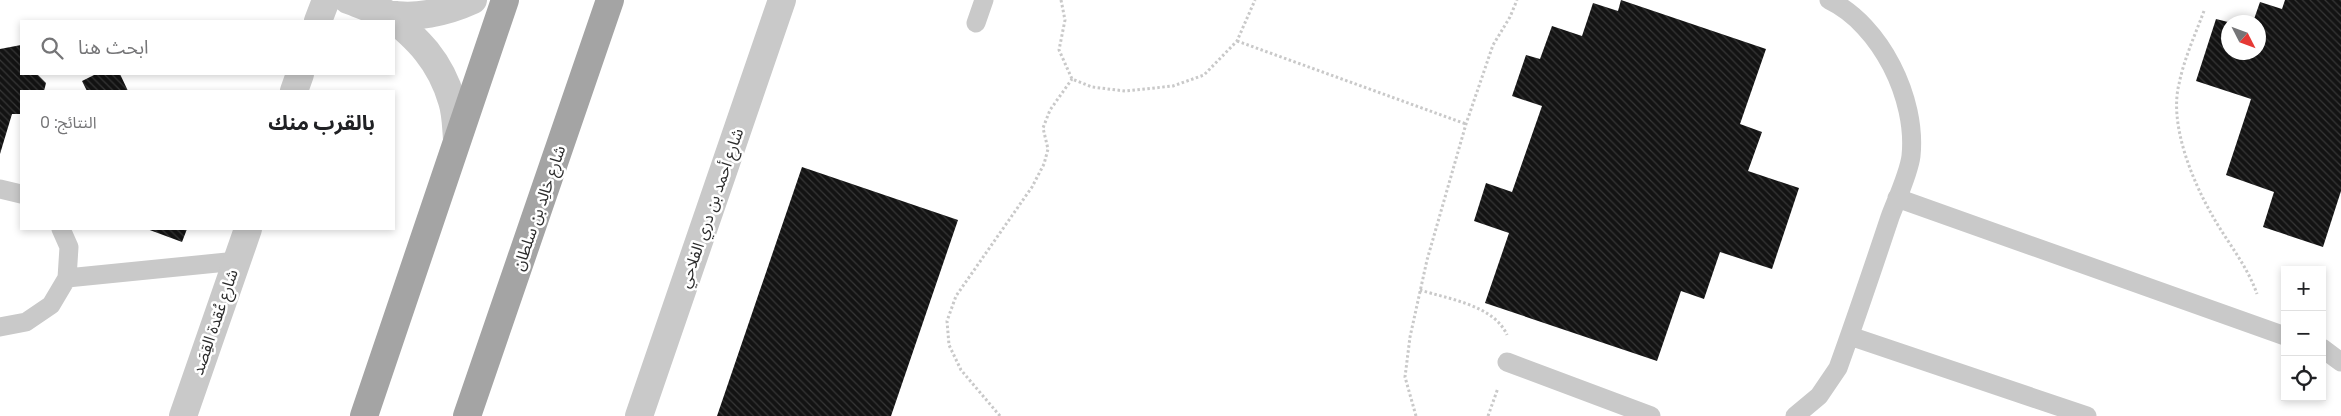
<!DOCTYPE html>
<html lang="ar">
<head>
<meta charset="utf-8">
<style>
	:root { --surface:#fff; --page:#f2f2f2; --text:#202124; --muted:#757577; --line:#e0e0e0 }
	body { margin:0; font-family:Poppins,"Noto Sans Arabic",sans-serif; background:var(--page); color:var(--text); direction:rtl }
	.controls { position:absolute; right:15px; bottom:15px; display:grid; overflow:hidden; border-radius:0px; box-shadow:0 2px 8px #0003 }
	.controls button { width:45px; height:45px; display:grid; place-items:center; padding:0; border:0; border-bottom:1px solid var(--line); background:var(--surface); color:var(--text); font:25px sans-serif }
	.compass { position:absolute; left:2221px; top:15px; width:45px; height:45px; border-radius:50%; background:var(--surface); box-shadow:0 2px 8px #0003; rotate:132deg }
	.list { margin:0; padding:0; list-style:none }
	h2 { display:flex; justify-content:space-between; align-items:center; height:65px; margin:0; padding:0 20px; font-size:21px }
	h2 small { font-size:16px; font-weight:400; color:var(--muted) }
	.icon { flex:none; width:28px; height:28px; fill:none; stroke:currentColor; stroke-width:2; stroke-linecap:round; stroke-linejoin:round }
	.map { position:relative; flex:none; width:2341px; height:416px; overflow:hidden; direction:ltr }
	.search { position:absolute; background:var(--surface); box-shadow:0 2px 8px #0003; left:20px; top:20px; width:375px; height:55px; display:flex; align-items:center; gap:12px; box-sizing:border-box; padding:0 18px; border-radius:0px; color:var(--muted); font-size:19px }
	.panel { position:absolute; background:var(--surface); box-shadow:0 2px 8px #0003; left:20px; top:90px; width:375px; height:140px; border-radius:0px; direction:rtl }
	.map>svg:first-child { display:block }
	.building { fill:url(#building-back-hatch) }
	.lines { fill:none; stroke-linecap:round; stroke-linejoin:round }
	.path { stroke:#c9c9c9; stroke-width:3; stroke-dasharray:2.5 2.5; stroke-linecap:butt }
	.service { stroke:#c9c9c9; stroke-width:19 }
	.minor { stroke:#c9c9c9; stroke-width:28 }
	.primary { stroke:#a4a4a4; stroke-width:28 }
	.labels { text-anchor:middle; dominant-baseline:central; stroke-width:5; stroke-linejoin:round; paint-order:stroke }
	.street-label { font-size:16px; fill:#2c2c2c; stroke:#fff }
</style>
</head>
<body>
<div class="map">
<svg width="2341" height="416" viewBox="0 0 2341 416">
	<defs>
		<pattern id="building-back-hatch" width="6" height="6" patternUnits="userSpaceOnUse" patternTransform="scale(1.25)"><rect width="6" height="6" fill="#131313"/><path d="M-1 5l2 2M0 0l6 6M5-1l2 2" fill="none" stroke="#363636"/></pattern>
	</defs>
	<rect width="100%" height="100%" fill="#fff"/>
	<!-- building -->
	<path class="building" d="M 1621,0 L 1766,49 L 1740,124 L 1762,132 L 1748,171 L 1799,188 L 1772,269 L 1720,252 L 1704,299 L 1681,291 L 1657,361 L 1485,303 L 1509,233 L 1474,221 L 1486,183 L 1512,192 L 1542,106 L 1512,96 L 1526,55 L 1540,59 L 1552,26 L 1582,36 L 1593,3 L 1618,11 Z
		M 2285,0 L 2341,0 L 2341,191 L 2323,247 L 2263,227 L 2274,192 L 2226,175 L 2251,99 L 2196,81 L 2216,19 L 2228,22 L 2228,52 L 2258,52 L 2258,22 L 2253,22 L 2260,2 L 2282,9 Z
		M 21,45 L 21,74 L 37,74 L 46,83 L 44,91 L 21,91 L 21,114 L 12,114 L 0,154 L 0,49 Z
		M 96,74 L 120,74 L 128,91 L 87,91 L 82,81 Z
		M 802,167 L 958,220 L 891,416 L 717,416 Z
		M 147,229 L 187,229 L 182,242 Z"/>
	<g class="lines">
		<!-- path -->
		<path class="path" d="M 1061,0 L 1065,20 L 1059,50 L 1072,79 L 1092,87 L 1125,91 L 1173,86 L 1204,75 L 1237,41 L 1255,0
			M 2204,11 C 2195,35 2184,59 2179,84 C 2169,124 2192,180 2212,215 C 2227,242 2247,265 2257,294
			M 1237,41 L 1466,124
			M 1420,290 C 1448,299 1494,305 1507,335
			M 1000,416 L 961,370 L 949,345 L 947,321 L 956,296 L 1032,187 L 1044,164 L 1048,149 L 1043,128 L 1050,110 L 1072,79
			M 1416,416 L 1405,377 L 1410,337 L 1427,260 L 1466,124 L 1493,45 L 1510,17 L 1517,0
			M 1488,416 L 1498,388"/>
		<!-- service -->
		<path class="service" d="M 976,23 L 984,0
			M 0,189 L 21,194
			M 1897,198 L 2285,336
			M 67,278 L 237,261
			M 0,327 L 26,322 L 51,305 L 67,278 L 69,247 L 61,229
			M 1850,336 L 2087,416
			M 2322,348 L 2341,362
			M 1507,362 L 1651,416
			M 1795,416 L 1819,396 L 1838,368 C 1856,318 1873,268 1890,217 C 1896,201 1909,173 1911,156 C 1917,99 1881,25 1829,0"/>
		<!-- minor -->
		<path class="minor" d="M 348,0 C 360,4 373,11 385,13 C 413,20 447,12 473,0
			M 386,13 C 418,39 440,60 452,101 C 456,113 456,127 457,139
			M 318,21 L 326,0
			M 294,91 L 300,74
			M 183,416 L 248,229
			M 639,416 L 782,0"/>
		<!-- primary -->
		<path class="primary" d="M 364,416 L 505,0
			M 467,416 L 610,0"/>
	</g>
	<g class="labels">
		<!-- street labels -->
		<g class="street-label">
			<text transform="translate(539 208) rotate(-71)">شارع خالِد بن سلطان</text>
			<text transform="translate(711 208) rotate(-71)">شارع أحمد بن دري الفلاحي</text>
			<text transform="translate(215 322) rotate(-71)">شارع عُقدة القِصَد</text>
		</g>
	</g>
</svg>
<div class="controls">
<button>+</button>
<button>−</button>
<button><svg class="icon" aria-label="locate" viewBox="0 0 24 24"><circle cx="12" cy="12" r="6"/><path d="M12 2v4M12 18v4M2 12h4M18 12h4"/></svg></button>
</div>
<svg class="compass" viewBox="-18 -18 36 36"><path d="M0-13l5 13h-10z" fill="#e53935"/><path d="M0 13l5-13h-10z" fill="#757577"/></svg>
<div class="search"><svg class="icon" aria-label="search" viewBox="0 0 24 24"><circle cx="10" cy="10" r="6"/><path d="M15 15l6 6"/></svg>ابحث هنا</div>
<section class="panel">
<h2>بالقرب منك<small>النتائج: 0</small></h2>
<ul class="list">
</ul>
</section>
</div>
</body>
</html>
